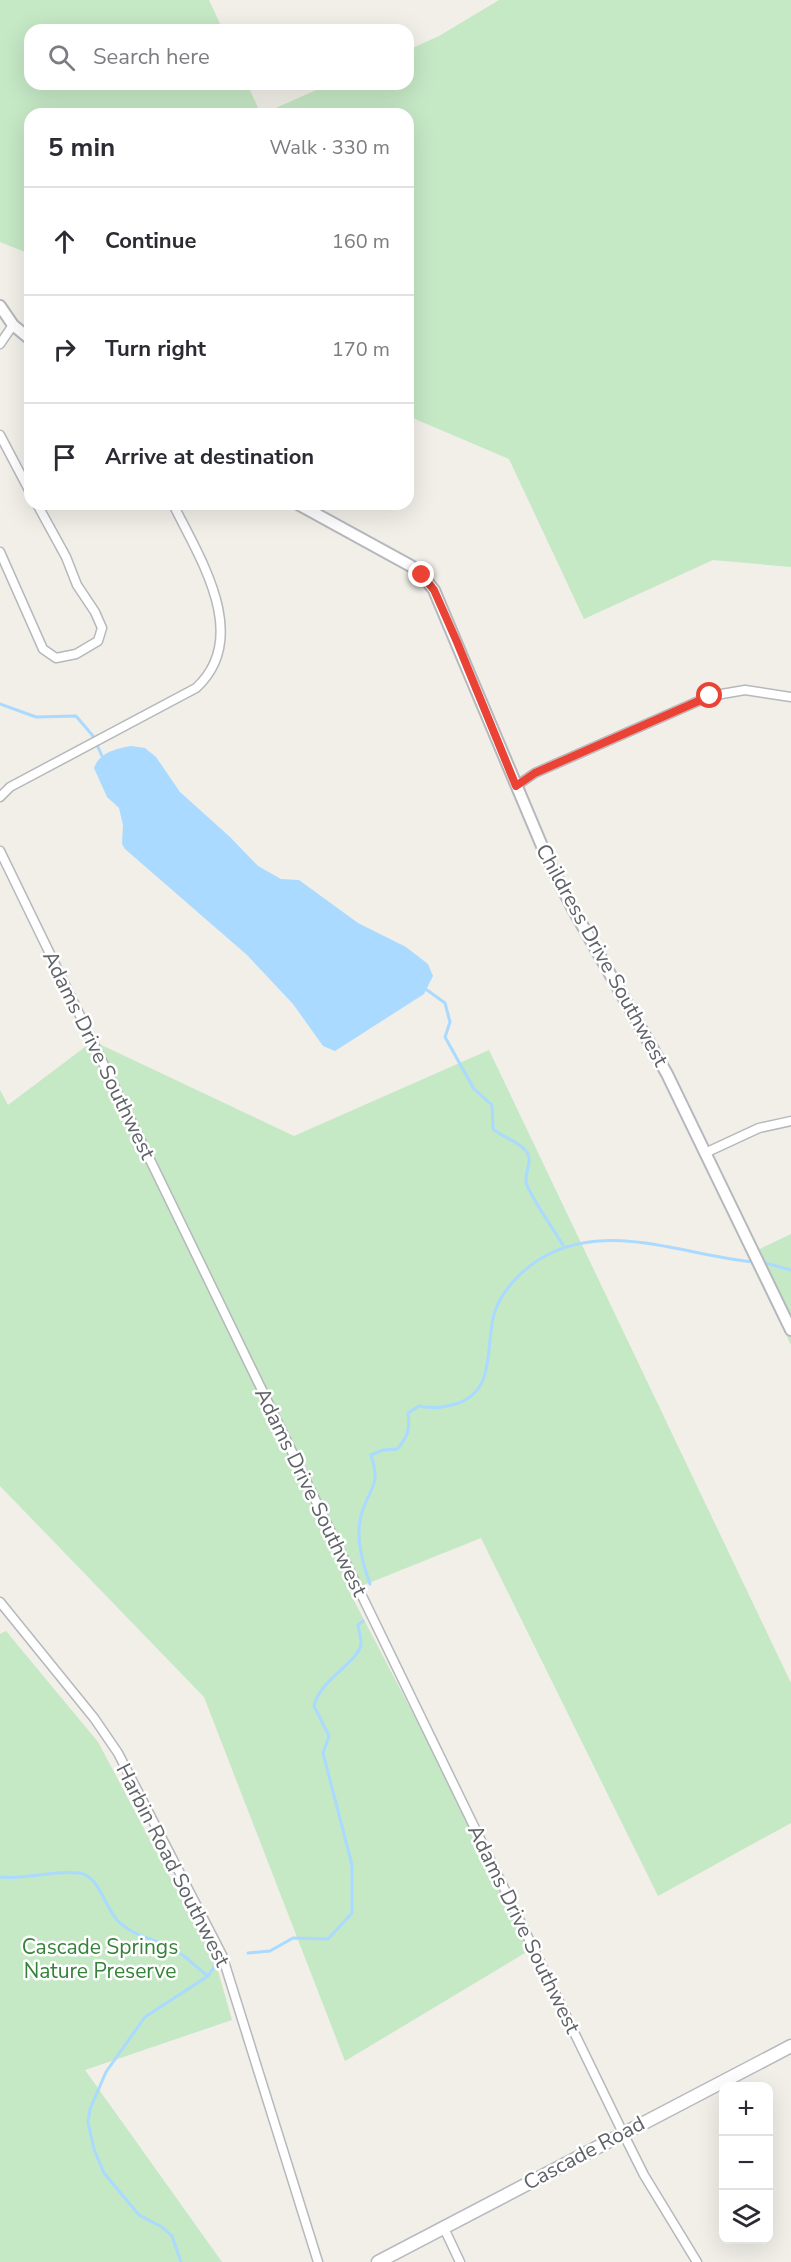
<!DOCTYPE html>
<html lang="en">
<head>
<meta charset="utf-8">
<style>
	:root { --surface:#fff; --page:#f2f2f3; --text:#2b2b33; --muted:#7c7c81; --line:#e1e1e2 }
	body { margin:0; font-family:"Nunito Sans",sans-serif; background:var(--page); color:var(--text) }
	.controls { position:absolute; right:18px; bottom:18px; display:grid; overflow:hidden; border-radius:12px; box-shadow:0 6px 24px #0002 }
	.controls button { width:54px; height:54px; display:grid; place-items:center; padding:0; border:0; border-bottom:2px solid var(--line); background:var(--surface); color:var(--text); font:30px sans-serif }
	.stop { position:absolute; width:18px; height:18px; margin:-14px; border:4px solid #ea4335; border-radius:50%; background:#fff }
	.stop.end { background:#ea4335; border-color:#fff; box-shadow:0 2px 6px #0008 }
	.list { margin:0; padding:0; list-style:none }
	h2 { display:flex; justify-content:space-between; align-items:center; height:78px; margin:0; padding:0 24px; font-size:26px }
	h2 small { font-size:20px; font-weight:400; color:var(--muted) }
	.list li { display:grid; grid-template-columns:39px 1fr auto; gap:18px; align-items:center; box-sizing:border-box; height:108px; padding:0 24px; border-top:2px solid var(--line) }
	.list b { display:block; font-size:22px; white-space:nowrap }
	.list em { font-size:20px; font-style:normal; color:var(--muted) }
	.icon { flex:none; width:33px; height:33px; fill:none; stroke:currentColor; stroke-width:2; stroke-linecap:round; stroke-linejoin:round }
	.map { position:relative; flex:none; width:791px; height:2262px; overflow:hidden }
	.search { position:absolute; background:var(--surface); box-shadow:0 6px 24px #0002; left:24px; top:24px; width:390px; height:66px; display:flex; align-items:center; gap:15px; box-sizing:border-box; padding:0 21px; border-radius:18px; color:var(--muted); font-size:22px }
	.panel { position:absolute; background:var(--surface); box-shadow:0 6px 24px #0002; left:24px; top:108px; width:390px; height:402px; border-radius:18px }
	.map>svg:first-child { display:block }
	.green { fill:#c5e8c5 }
	.water { fill:#aadaff }
	.lines { fill:none; stroke-linecap:round; stroke-linejoin:round }
	.stream { stroke:#aadaff; stroke-width:3 }
	.minor-casing { stroke:#b5b8bc; stroke-width:11 }
	.tertiary-casing { stroke:#b5b8bc; stroke-width:14 }
	.secondary-casing { stroke:#b6babf; stroke-width:15 }
	.minor { stroke:#fff; stroke-width:8 }
	.tertiary { stroke:#fff; stroke-width:10 }
	.secondary { stroke:#fff; stroke-width:12 }
	.route { stroke:#ea4335; stroke-width:8 }
	.labels { text-anchor:middle; dominant-baseline:central; stroke-width:5; stroke-linejoin:round; paint-order:stroke }
	.street-label { font-size:21px; fill:#5f6368; stroke:#fff }
	.park-label { font-size:21px; fill:#348238; stroke:#fff }
</style>
</head>
<body>
<div class="map">
<svg width="791" height="2262" viewBox="0 0 791 2262">
	<rect width="100%" height="100%" fill="#f1efe8"/>
	<!-- green -->
	<path class="green" d="M 0,0 L 209,0 L 223,30 L 30,30 L 30,84 L 247,84 L 261,114 L 30,114 L 30,254 L 0,242 Z
		M 499,0 L 791,0 L 791,567 L 713,560 L 584,619 L 509,459 L 408,416 L 408,114 L 262,114 L 330,84 L 408,84 L 408,50 L 439,36 Z
		M 93,1041 L 294,1136 L 489,1050 L 791,1683 L 791,1823 L 658,1896 L 481,1538 L 349,1591 L 535,1947 L 345,2061 L 204,1697 L 0,1486 L 0,1090 L 8,1105 Z
		M 791,1234 L 791,1345 L 747,1255 Z
		M 6,1631 L 98,1742 L 216,1964 L 232,2020 L 85,2070 L 222,2262 L 0,2262 L 0,1634 Z"/>
	<!-- water -->
	<path class="water" d="M 131,746 L 145,748 L 156,757 L 180,792 L 230,837 L 258,866 L 281,879 L 299,880 L 358,923 L 406,947 L 428,964 L 433,976 L 424,994 L 335,1051 L 323,1046 L 293,1004 L 247,955 L 125,849 L 122,844 L 123,825 L 119,808 L 107,797 L 94,768 C 100,752 116,749 131,746 Z"/>
	<g class="lines">
		<!-- stream -->
		<path class="stream" d="M 0,704 L 36,717 L 76,716 L 93,736 L 102,756
			M 427,990 L 445,1003 L 450,1022 L 445,1037 L 474,1089 L 492,1105 L 493,1129 C 502,1137 518,1141 525,1150 C 534,1159 525,1171 526,1182 C 527,1192 557,1234 564,1247
			M 761,1262 L 791,1270
			M 370,1584 C 363,1564 355,1538 361,1516 C 368,1488 382,1488 371,1455 L 383,1450 L 397,1449 C 408,1437 410,1429 408,1413 L 419,1406 C 432,1409 442,1408 455,1404 C 498,1392 484,1345 495,1311 C 504,1286 528,1264 551,1253 C 616,1223 688,1256 754,1262
			M 0,1877 C 26,1880 53,1870 79,1873 C 99,1875 104,1906 118,1921 C 134,1937 156,1939 175,1950 C 187,1957 197,1968 208,1976
			M 248,1953 L 270,1951 L 293,1938 L 328,1939 L 352,1913 L 352,1865 L 323,1753 L 329,1736 L 314,1706 C 320,1679 359,1662 361,1644 C 361,1638 359,1631 358,1625 L 363,1621
			M 181,2262 L 172,2236 L 162,2227 L 139,2215 L 104,2173 L 94,2149 L 88,2122 L 90,2109 L 106,2072 L 145,2017 L 208,1976 L 217,1962"/>
		<!-- minor casing -->
		<g class="minor-casing">
			<path id="minor" d="M 0,344 L 13,325
				M 0,435 L 30,492
				M 0,552 L 43,649 L 56,658 L 76,654 L 98,641 L 102,628 L 95,612 L 77,585 L 66,557 L 37,504
				M 516,786 L 535,773 L 710,696 L 745,690 L 791,697
				M 0,797 L 10,787 L 196,688 C 252,637 199,557 173,504
				M 0,851 L 623,2133 L 644,2175 L 697,2262
				M 705,1153 L 759,1128 L 791,1121
				M 0,1602 L 94,1718 L 118,1753 L 222,1955 L 318,2262
				M 443,2226 L 460,2262"/>
		</g>
		<!-- tertiary casing -->
		<g class="tertiary-casing">
			<path id="tertiary" d="M 0,306 L 13,325 L 30,339
				M 298,504 L 411,566 L 422,575 L 434,590 L 547,858 L 573,909 L 667,1074 L 791,1330"/>
		</g>
		<!-- secondary casing -->
		<g class="secondary-casing">
			<path id="secondary" d="M 378,2262 L 791,2046"/>
		</g>
		<!-- minor -->
		<use href="#minor" class="minor"/>
		<!-- tertiary -->
		<use href="#tertiary" class="tertiary"/>
		<!-- secondary -->
		<use href="#secondary" class="secondary"/>
	</g>
	<g class="lines">
		<!-- route -->
		<path class="route" d="M 422,575 L 434,590 L 457,642 L 516,786 L 535,773 L 710,696"/>
	</g>
	<g class="labels">
		<!-- street labels -->
		<g class="street-label">
			<text transform="translate(602 955) rotate(61)">Childress Drive Southwest</text>
			<text transform="translate(99 1055) rotate(64)">Adams Drive Southwest</text>
			<text transform="translate(311 1492) rotate(64)">Adams Drive Southwest</text>
			<text transform="translate(173 1865) rotate(63)">Harbin Road Southwest</text>
			<text transform="translate(524 1929) rotate(64)">Adams Drive Southwest</text>
			<text transform="translate(584 2153) rotate(-28)">Cascade Road</text>
		</g>
		<!-- park labels -->
		<g class="park-label">
			<text x="100" y="1947">Cascade Springs<tspan x="100" dy="24">Nature Preserve</tspan></text>
		</g>
	</g>
</svg>
<div class="controls">
<button>+</button>
<button>−</button>
<button><svg class="icon" aria-label="layers" viewBox="0 0 24 24"><path d="M12 4l9 5-9 5-9-5zM3 14l9 5 9-5"/></svg></button>
</div>
<div class="stop" style="left:710px;top:696px"></div>
<div class="stop end" style="left:422px;top:575px"></div>
<div class="search"><svg class="icon" aria-label="search" viewBox="0 0 24 24"><circle cx="10" cy="10" r="6"/><path d="M15 15l6 6"/></svg>Search here</div>
<section class="panel">
<h2>5 min<small>Walk · 330 m</small></h2>
<ul class="list">
<li><svg class="icon" aria-label="ahead" viewBox="0 0 24 24"><path d="M12 20V5M6 11l6-6 6 6"/></svg><div><b>Continue</b></div><em>160 m</em></li>
<li><svg class="icon" aria-label="right" viewBox="0 0 24 24"><path d="M7 20v-9h11M14 6l5 5-5 5"/></svg><div><b>Turn right</b></div><em>170 m</em></li>
<li><svg class="icon" aria-label="arrive" viewBox="0 0 24 24"><path d="M6 21V4h12l-3 4 3 4H6"/></svg><div><b>Arrive at destination</b></div></li>
</ul>
</section>
</div>
</body>
</html>
